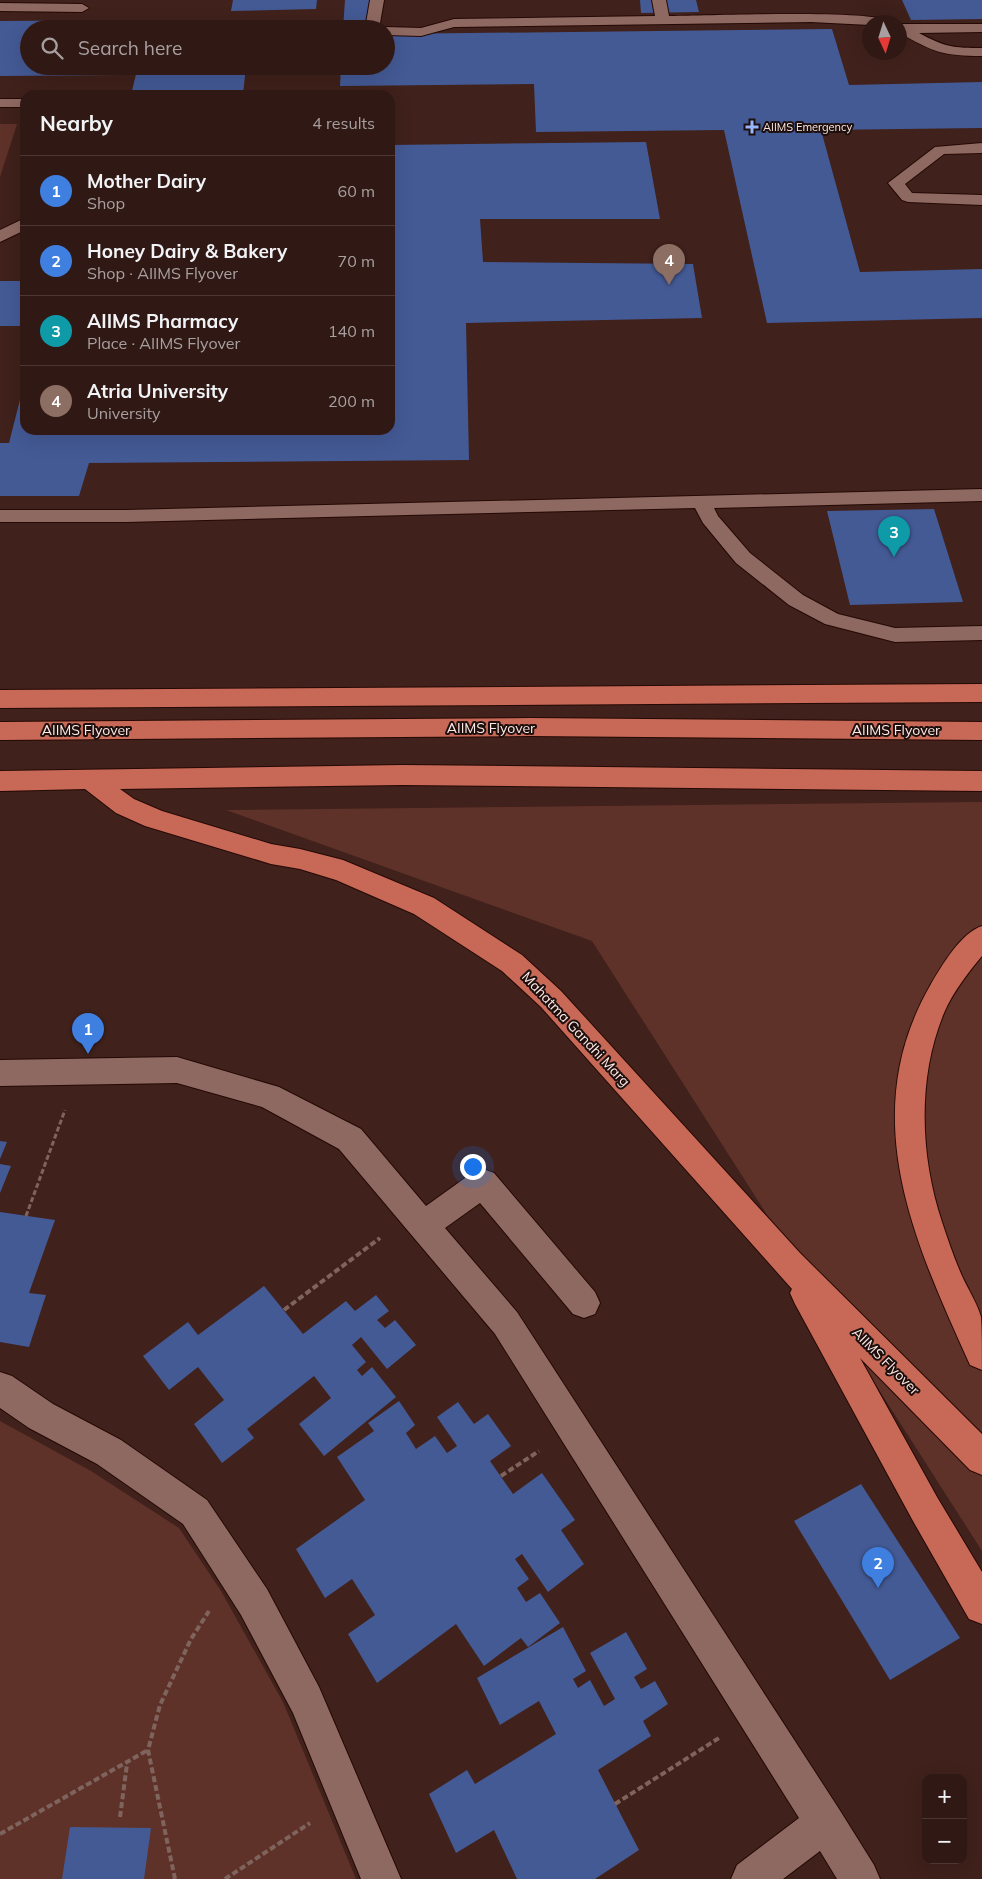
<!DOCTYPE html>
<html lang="en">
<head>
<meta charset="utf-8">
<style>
	:root { --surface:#301914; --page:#3c2622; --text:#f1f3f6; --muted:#a8a0a0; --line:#4b3834; --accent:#98b5fd }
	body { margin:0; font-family:Mulish,sans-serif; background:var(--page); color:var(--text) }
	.controls { position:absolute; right:15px; bottom:15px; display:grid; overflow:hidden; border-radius:10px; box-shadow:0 5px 20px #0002 }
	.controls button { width:45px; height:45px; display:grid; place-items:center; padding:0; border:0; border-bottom:1px solid var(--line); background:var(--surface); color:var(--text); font:25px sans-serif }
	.compass { position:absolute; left:862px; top:15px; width:45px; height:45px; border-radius:50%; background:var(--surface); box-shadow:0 5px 20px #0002; rotate:176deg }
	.you { position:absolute; left:472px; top:1166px; width:18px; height:18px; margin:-12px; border:4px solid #fff; border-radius:50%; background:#1a73e8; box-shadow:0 0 0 8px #1a73e833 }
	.badge { display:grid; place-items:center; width:32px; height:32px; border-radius:50%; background:var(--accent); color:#fff; font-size:16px; font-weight:700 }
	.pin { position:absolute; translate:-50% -41px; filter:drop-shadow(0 1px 2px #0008) }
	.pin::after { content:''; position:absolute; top:26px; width:18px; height:15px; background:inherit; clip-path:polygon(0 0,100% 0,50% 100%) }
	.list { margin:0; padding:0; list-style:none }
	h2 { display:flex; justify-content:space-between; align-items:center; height:65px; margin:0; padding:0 20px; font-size:21px }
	h2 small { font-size:16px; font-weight:400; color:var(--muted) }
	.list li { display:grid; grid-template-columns:32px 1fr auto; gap:15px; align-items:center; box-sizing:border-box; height:70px; padding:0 20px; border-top:1px solid var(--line) }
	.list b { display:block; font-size:19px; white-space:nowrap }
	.list p { margin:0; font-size:16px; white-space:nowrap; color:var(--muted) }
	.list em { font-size:16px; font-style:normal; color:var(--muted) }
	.icon { flex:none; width:28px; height:28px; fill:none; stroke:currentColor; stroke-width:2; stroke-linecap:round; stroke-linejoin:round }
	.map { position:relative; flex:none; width:982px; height:1879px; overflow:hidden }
	.search { position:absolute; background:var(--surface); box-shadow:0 5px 20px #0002; left:20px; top:20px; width:375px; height:55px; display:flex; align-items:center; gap:12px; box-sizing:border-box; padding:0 18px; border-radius:28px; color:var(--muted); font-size:19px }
	.panel { position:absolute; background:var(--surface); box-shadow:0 5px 20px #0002; left:20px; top:90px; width:375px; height:345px; border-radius:15px }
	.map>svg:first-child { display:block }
	.green { fill:#5f3229 }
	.building { fill:#445a95 }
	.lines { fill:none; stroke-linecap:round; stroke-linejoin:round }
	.service-casing { stroke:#250905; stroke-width:2 }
	.minor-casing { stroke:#250905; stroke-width:2 }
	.primary-casing { stroke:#250905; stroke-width:2 }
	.path-far1 { stroke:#7f645e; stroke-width:3; stroke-dasharray:5 2.5; stroke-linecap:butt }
	.path { stroke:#7f645e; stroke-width:4; stroke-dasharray:6 3; stroke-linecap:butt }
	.service { fill:#8e6961; fill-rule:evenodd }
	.minor { fill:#8e6961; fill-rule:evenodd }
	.primary { fill:#c86957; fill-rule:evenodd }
	.poi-dot { fill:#98b5fd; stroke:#1d0f0d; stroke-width:2 }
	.labels { text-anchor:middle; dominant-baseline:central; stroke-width:4; stroke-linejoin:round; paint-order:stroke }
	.far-poi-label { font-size:11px; fill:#fee9e4; stroke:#1d0f0d; text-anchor:start }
	.street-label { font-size:14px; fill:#fee9e4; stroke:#1d0f0d }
</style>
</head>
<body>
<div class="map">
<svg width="982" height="1879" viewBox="0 0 982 1879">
	<rect width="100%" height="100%" fill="#40211b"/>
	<!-- green -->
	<path class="green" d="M 0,124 L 17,124 L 0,177 Z
		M 982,802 L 982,1551 L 592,941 L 226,810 Z
		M 0,1421 L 91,1471 L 179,1528 L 221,1591 L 283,1702 L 356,1879 L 0,1879 Z"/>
	<!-- building -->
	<path class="building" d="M 233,0 L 317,0 L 316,9 L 231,11 Z
		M 345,0 L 370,0 L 368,29 L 343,29 Z
		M 640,0 L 696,0 L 699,12 L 641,13 Z
		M 902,0 L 982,0 L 982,19 L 911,20 Z
		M 135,20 L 133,29 L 29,29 L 29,66 L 123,66 L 121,75 L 0,76 L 0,21 Z
		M 832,29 L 849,85 L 982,82 L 982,128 L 821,130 L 860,272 L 982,269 L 982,318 L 767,323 L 724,130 L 536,132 L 534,84 L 340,86 L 341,66 L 386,66 L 386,34 Z
		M 138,66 L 246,66 L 243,95 L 131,95 Z
		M 646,142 L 660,219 L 480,219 L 483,262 L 693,264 L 702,318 L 466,323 L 469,460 L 89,463 L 79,496 L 0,496 L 0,443 L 9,443 L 24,384 L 25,430 L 390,430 L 390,145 Z
		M 0,281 L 25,281 L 25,326 L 0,326 Z
		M 934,509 L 963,602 L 850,605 L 827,511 Z
		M 0,1141 L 7,1142 L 0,1159 Z
		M 0,1164 L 11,1166 L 0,1193 Z
		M 0,1212 L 55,1220 L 29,1293 L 46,1295 L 29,1347 L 0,1342 Z
		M 264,1286 L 303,1334 L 346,1301 L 355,1311 L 376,1295 L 389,1311 L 377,1320 L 385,1328 L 395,1320 L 416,1345 L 387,1369 L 361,1337 L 352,1345 L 366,1362 L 357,1370 L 362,1376 L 372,1367 L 396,1397 L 324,1456 L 299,1424 L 331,1398 L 314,1376 L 247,1429 L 254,1438 L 222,1463 L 194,1424 L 224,1400 L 198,1367 L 169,1390 L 143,1356 L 188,1322 L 198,1335 Z
		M 399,1401 L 415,1425 L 406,1433 L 416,1449 L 435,1436 L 447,1453 L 457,1446 L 437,1417 L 458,1402 L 474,1424 L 488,1414 L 511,1446 L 490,1461 L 513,1494 L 542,1473 L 575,1520 L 561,1530 L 584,1564 L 548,1592 L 522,1554 L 515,1559 L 529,1579 L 517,1588 L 526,1602 L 540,1593 L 560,1623 L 528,1647 L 521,1638 L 484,1666 L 456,1624 L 377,1683 L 348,1634 L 375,1615 L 352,1579 L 325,1598 L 296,1549 L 365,1500 L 337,1457 L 374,1431 L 368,1423 Z
		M 861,1484 L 960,1638 L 890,1680 L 794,1521 Z
		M 563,1627 L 586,1671 L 573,1679 L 578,1688 L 590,1680 L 604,1706 L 615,1699 L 590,1653 L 626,1632 L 647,1669 L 634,1677 L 641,1689 L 655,1681 L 668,1704 L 643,1721 L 651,1736 L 598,1770 L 639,1850 L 595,1879 L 517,1879 L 494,1830 L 456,1853 L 429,1794 L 467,1770 L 475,1784 L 556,1734 L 539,1701 L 500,1725 L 477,1678 Z
		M 70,1827 L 151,1828 L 144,1879 L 62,1879 Z"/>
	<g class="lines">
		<!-- service casing -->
		<g class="service-casing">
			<path id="service" d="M 370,0 L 384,0 L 379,29 L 365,29 Z
				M 652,0 L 666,0 L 669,16 C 697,16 879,9 890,22 L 870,22 L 870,25 L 811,22 L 454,27 L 421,36 L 386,35 L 386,29 L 381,29 L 386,27 L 421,28 L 454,19 L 655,16 Z
				M 0,3 L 82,4 L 89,8 L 82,12 L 0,11 Z
				M 900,24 L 982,24 L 982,32 L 919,33 C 945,47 953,48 982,48 L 982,56 C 943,56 933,52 900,33 Z
				M 0,99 L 25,99 L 25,107 L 0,107 Z
				M 982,143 L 982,153 L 944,154 L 905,184 L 912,193 L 982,195 L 982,205 L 908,202 L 902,200 L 888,183 L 935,147 Z
				M 25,218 L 25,230 L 0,242 L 0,230 Z
				M 982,489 L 982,501 L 714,508 L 718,516 L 750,553 L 803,595 L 838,614 L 895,628 L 982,626 L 982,640 L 895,642 L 825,624 L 789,605 L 736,563 L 703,523 L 695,508 L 126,522 L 0,522 L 0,510 L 126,510 Z"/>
		</g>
		<!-- minor casing -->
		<g class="minor-casing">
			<path id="minor" d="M 177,1057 L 279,1087 L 361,1129 L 426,1206 L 472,1173 L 483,1169 L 494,1173 L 595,1292 L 600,1303 L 595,1314 L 584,1318 L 573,1314 L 480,1203 L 445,1228 L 517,1312 L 839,1809 L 874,1865 L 880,1879 L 837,1879 L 820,1851 L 783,1879 L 731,1879 L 737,1865 L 799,1818 L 495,1334 L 339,1149 L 262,1107 L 177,1083 L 0,1086 L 0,1060 Z
				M 0,1372 L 12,1376 L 53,1404 L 121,1440 L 207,1500 L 267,1589 L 319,1687 L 401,1879 L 361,1879 L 293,1713 L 241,1615 L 183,1524 L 97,1464 L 29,1428 L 0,1408 Z"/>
		</g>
		<!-- primary casing -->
		<g class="primary-casing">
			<path id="primary" d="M 982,684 L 982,702 L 0,708 L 0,690 Z
				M 529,718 L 982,722 L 982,740 L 529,736 L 0,740 L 0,722 Z
				M 402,765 L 982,771 L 982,791 L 402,785 L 120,789 L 134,799 L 162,811 L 271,844 L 300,849 L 343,860 L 434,898 L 522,955 L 561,991 L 800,1253 L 982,1434 L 982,1475 L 970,1470 L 860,1358 L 937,1497 L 982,1572 L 982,1624 L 969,1619 L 913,1521 L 795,1304 L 790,1293 L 792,1289 L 541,1007 L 502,971 L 414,914 L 336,880 L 300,869 L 271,864 L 145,826 L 116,813 L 85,789 L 0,791 L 0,771 Z
				M 982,926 L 982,956 C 967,974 953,992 944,1013 C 917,1078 920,1156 942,1222 C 948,1240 954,1258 962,1276 C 968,1289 977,1303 981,1317 C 982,1329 982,1356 982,1370 L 970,1365 C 914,1241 855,1115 931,984 C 942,965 961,933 982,926 Z"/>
		</g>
		<!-- path-far1 -->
		<path class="path-far1" d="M 26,1216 L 65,1110"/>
		<!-- path -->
		<path class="path" d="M 284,1310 L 380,1238
			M 501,1476 L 539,1451
			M 615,1804 L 719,1738
			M 120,1817 L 127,1764
			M 0,1834 L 148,1750
			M 175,1879 L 148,1750 L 160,1705 L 191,1639 L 209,1611
			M 225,1879 L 310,1823"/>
		<!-- service -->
		<use href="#service" class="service"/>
		<!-- minor -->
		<use href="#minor" class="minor"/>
		<!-- primary -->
		<use href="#primary" class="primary"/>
	</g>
	<!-- markers -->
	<path class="poi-dot" d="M749.5 119.5h5v5h5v5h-5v5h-5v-5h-5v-5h5z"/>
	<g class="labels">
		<!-- far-poi labels -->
		<g class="far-poi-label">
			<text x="763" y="127">AIIMS Emergency</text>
		</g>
		<!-- street labels -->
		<g class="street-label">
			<text x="491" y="728">AIIMS Flyover</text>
			<text x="86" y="730">AIIMS Flyover</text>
			<text x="896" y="730">AIIMS Flyover</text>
			<text transform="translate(576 1029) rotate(47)">Mahatma Gandhi Marg</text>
			<text transform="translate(886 1361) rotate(45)">AIIMS Flyover</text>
		</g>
	</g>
</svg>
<div class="controls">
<button>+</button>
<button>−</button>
</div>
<svg class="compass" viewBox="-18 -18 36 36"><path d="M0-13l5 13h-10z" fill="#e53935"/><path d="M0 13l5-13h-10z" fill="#a8a0a0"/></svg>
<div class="you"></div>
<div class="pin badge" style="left:88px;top:1054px;background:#3f7fe0">1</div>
<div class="pin badge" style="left:878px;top:1588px;background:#3f7fe0">2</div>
<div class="pin badge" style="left:894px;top:557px;background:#0f9aa8">3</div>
<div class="pin badge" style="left:669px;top:285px;background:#8d6e63">4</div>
<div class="search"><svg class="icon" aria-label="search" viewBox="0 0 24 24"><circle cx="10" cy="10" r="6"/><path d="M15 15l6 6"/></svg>Search here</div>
<section class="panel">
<h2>Nearby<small>4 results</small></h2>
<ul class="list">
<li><span class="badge" style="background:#3f7fe0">1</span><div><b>Mother Dairy</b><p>Shop</p></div><em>60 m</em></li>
<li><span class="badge" style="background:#3f7fe0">2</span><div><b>Honey Dairy &amp; Bakery</b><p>Shop · AIIMS Flyover</p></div><em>70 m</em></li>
<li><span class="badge" style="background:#0f9aa8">3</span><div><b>AIIMS Pharmacy</b><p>Place · AIIMS Flyover</p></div><em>140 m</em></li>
<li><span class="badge" style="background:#8d6e63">4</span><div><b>Atria University</b><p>University</p></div><em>200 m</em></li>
</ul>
</section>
</div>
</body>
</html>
